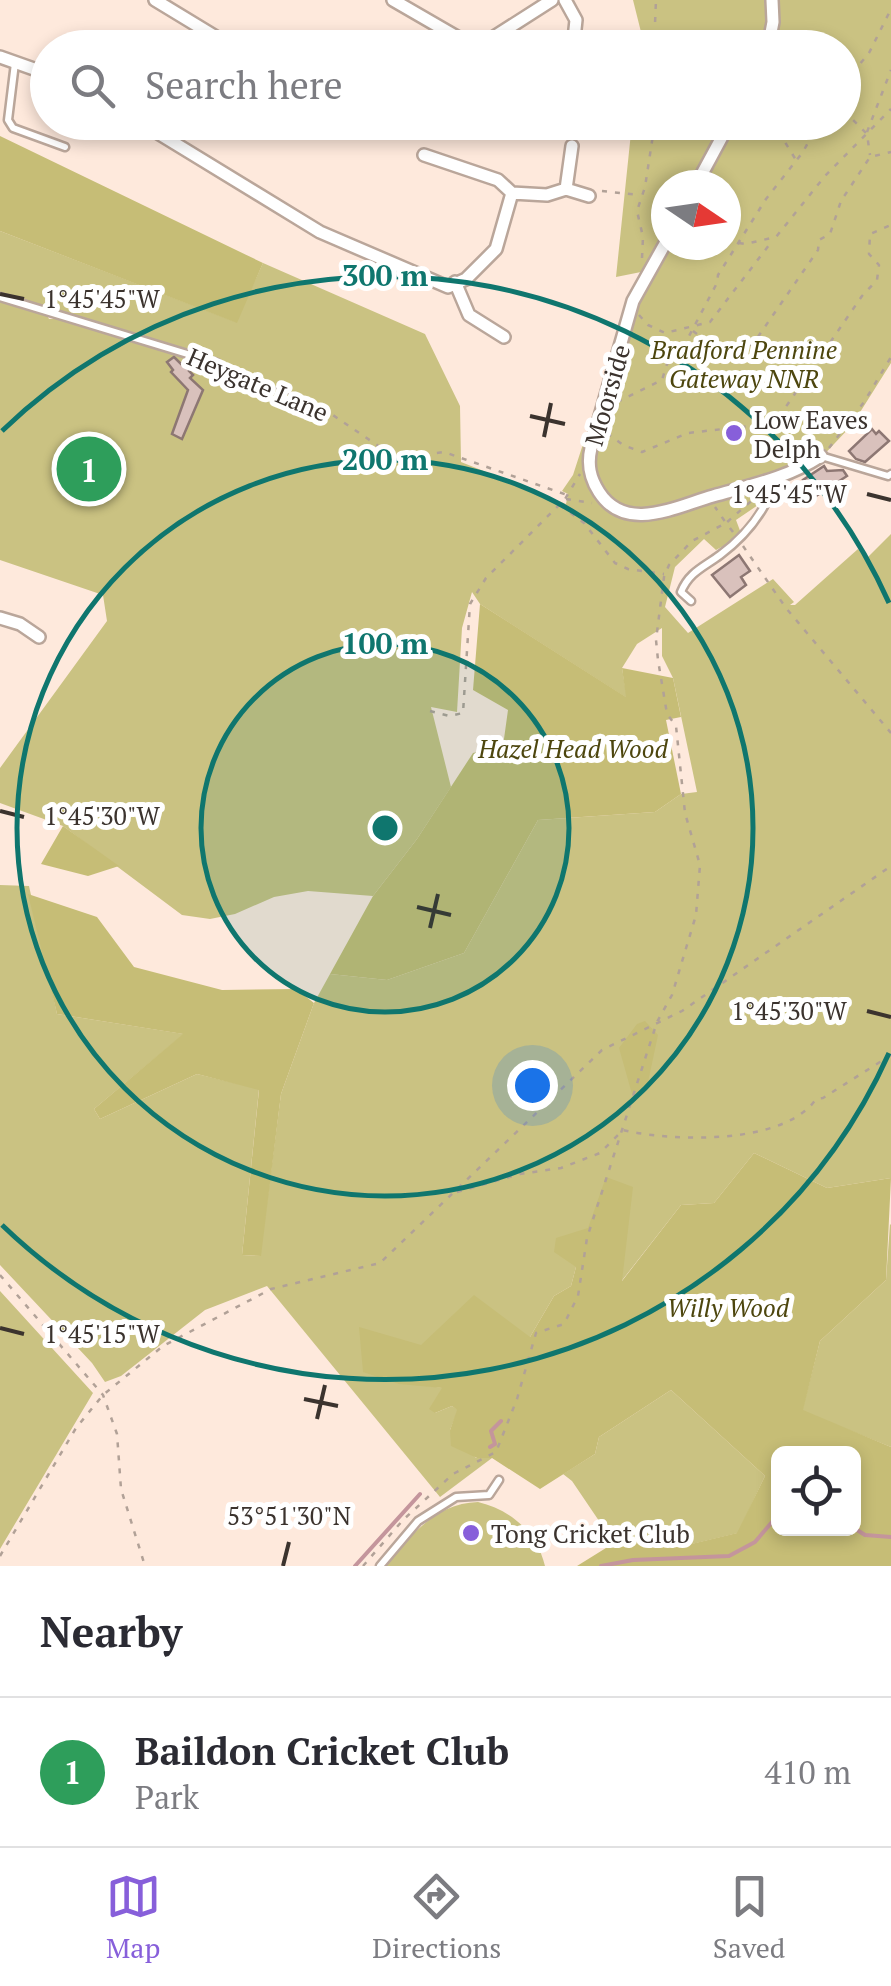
<!DOCTYPE html>
<html lang="en">
<head>
<meta charset="utf-8">
<style>
	:root { --surface:#fff; --page:#f7f7f7; --text:#2b2b33; --muted:#7c7c81; --line:#e1e1e2; --accent:#875fda }
	body { margin:0; font-family:"PT Serif",serif; background:var(--page); color:var(--text) }
	.controls { position:absolute; right:30px; bottom:30px; display:grid; overflow:hidden; border-radius:15px; box-shadow:0 5px 15px #0003 }
	.controls button { width:90px; height:90px; display:grid; place-items:center; padding:0; border:0; border-bottom:2px solid var(--line); background:var(--surface); color:var(--text); font:50px sans-serif }
	.compass { position:absolute; left:651px; top:170px; width:90px; height:90px; border-radius:50%; background:var(--surface); box-shadow:0 5px 15px #0003; rotate:103deg }
	.you { position:absolute; left:532px; top:1085px; width:35px; height:35px; margin:-25px; border:8px solid #fff; border-radius:50%; background:#1a73e8; box-shadow:0 0 0 15px #1a73e833 }
	.badge { display:grid; place-items:center; width:65px; height:65px; border-radius:50%; background:var(--accent); color:#fff; font-size:32px; font-weight:700 }
	.pin { position:absolute; translate:-50% -50%; border:5px solid #fff; box-shadow:0 2px 10px #0006 }
	.list { margin:0; padding:0; list-style:none }
	h2 { display:flex; justify-content:space-between; align-items:center; height:130px; margin:0; padding:0 40px; font-size:42px }
	h2 small { font-size:32px; font-weight:400; color:var(--muted) }
	.list li { display:grid; grid-template-columns:65px 1fr auto; gap:30px; align-items:center; box-sizing:border-box; height:150px; padding:0 40px; border-top:2px solid var(--line) }
	.list b { display:block; font-size:38px; white-space:nowrap }
	.list p { margin:0; font-size:32px; white-space:nowrap; color:var(--muted) }
	.list em { font-size:32px; font-style:normal; color:var(--muted) }
	.icon { flex:none; width:55px; height:55px; fill:none; stroke:currentColor; stroke-width:2; stroke-linecap:round; stroke-linejoin:round }
	.map { position:relative; flex:none; width:891px; height:1566px; overflow:hidden }
	.search { position:absolute; background:var(--surface); box-shadow:0 5px 15px #0003; left:30px; right:30px; top:30px; height:110px; display:flex; align-items:center; gap:25px; box-sizing:border-box; padding:0 35px; border-radius:55px; color:var(--muted); font-size:38px }
	.sheet { height:280px; background:var(--surface) }
	nav { display:flex; justify-content:space-around; align-items:center; box-sizing:border-box; height:140px; border-top:2px solid var(--line); background:var(--surface); font-size:28px; color:var(--muted) }
	nav a { display:grid; justify-items:center; gap:5px }
	nav .on { color:var(--accent) }
	.map>svg:first-child { display:block }
	.green { fill:#cac282 }
	.forest { fill:#c6bd76; fill-rule:evenodd }
	.lines { fill:none; stroke-linecap:round; stroke-linejoin:round }
	.stream { stroke:#c4959c; stroke-width:4 }
	.building { fill:#d9c1bc; stroke:#8d7773; stroke-width:2.5 }
	.service-casing { stroke:#baa69a; stroke-width:11 }
	.minor-casing { stroke:#baa69a; stroke-width:16 }
	.path { stroke:#b1a197; stroke-width:2.5; stroke-dasharray:5 8; stroke-linecap:butt }
	.service { stroke:#fff; stroke-width:6 }
	.minor { stroke:#fff; stroke-width:11 }
	.ticks { fill:none; stroke:#3b332e; stroke-width:4 }
	.ring { fill:none; stroke:#0f766e; stroke-width:5 }
	.poi-dot { fill:#875fda; stroke:#fff; stroke-width:4 }
	.labels { text-anchor:middle; dominant-baseline:central; stroke-width:10; stroke-linejoin:round; paint-order:stroke }
	.park-label { font-size:25px; font-style:italic; fill:#4d460e; stroke:#fff }
	.street-label { font-size:25px; fill:#3b332e; stroke:#fff }
	.poi-label { font-size:25px; fill:#3b332e; stroke:#fff; text-anchor:start }
	.ticks-label { font-size:25px; text-anchor:middle; fill:#3b332e; stroke:#fff; stroke-width:10; stroke-linejoin:round; paint-order:stroke }
	.centre { fill:#0f766e; stroke:#fff; stroke-width:5 }
	.ring-label { font-size:30px; text-anchor:middle; font-weight:bold; fill:#0f766e; stroke:#fff; stroke-width:10; stroke-linejoin:round; paint-order:stroke }
</style>
</head>
<body>
<div class="map">
<svg width="891" height="1566" viewBox="0 0 891 1566">
	<rect width="100%" height="100%" fill="#fee9dc"/>
	<!-- green -->
	<path class="green" d="M 633,0 L 770,0 L 766,48 L 640,47 L 642,36 Z
		M 777,0 L 891,0 L 891,363 L 852,425 L 817,462 L 757,488 L 761,503 L 736,520 L 742,536 L 716,550 L 704,539 L 675,567 L 665,607 L 688,633 L 773,579 L 794,602 L 790,605 L 795,605 L 858,549 L 866,559 L 891,534 L 891,1178 L 827,1188 L 754,1153 L 714,1203 L 681,1205 L 620,1283 L 576,1267 L 571,1286 L 554,1296 L 530,1337 L 422,1385 L 443,1388 L 435,1413 L 452,1406 L 458,1410 L 450,1430 L 476,1458 L 492,1458 L 440,1497 L 267,1286 L 205,1310 L 121,1376 L 105,1382 L 92,1363 L 0,1265 L 0,885 L 29,886 L 57,1014 L 184,1034 L 94,1109 L 100,1119 L 197,1074 L 259,1089 L 242,1255 L 260,1256 L 281,1094 L 314,1003 L 330,974 L 387,980 L 464,953 L 538,820 L 655,812 L 681,794 L 697,792 L 673,678 L 662,656 L 662,628 L 637,644 L 622,668 L 627,698 L 480,604 L 472,592 L 462,628 L 457,712 L 431,707 L 451,787 L 417,839 L 373,896 L 308,891 L 274,897 L 235,914 L 210,919 L 182,915 L 63,826 L 0,803 L 0,768 L 107,621 L 103,595 L 0,560 L 0,299 L 47,315 L 49,319 L 60,319 L 224,366 L 221,360 L 0,292 L 0,231 L 236,322 L 263,263 L 425,334 L 460,406 L 461,462 L 566,504 L 568,494 L 562,491 L 573,475 L 619,333 L 668,245 L 726,245 L 726,185 L 702,185 L 734,123 L 844,122 L 844,48 L 771,47 Z
		M 632,123 L 727,123 L 697,185 L 666,185 L 666,242 L 646,271 L 616,277 Z
		M 890,1224 L 891,1225 L 891,1447 L 802,1411 L 820,1341 L 886,1280 Z
		M 0,1291 L 93,1393 L 0,1549 Z
		M 671,1390 L 765,1476 L 738,1533 L 688,1545 L 614,1543 L 572,1481 L 563,1474 L 595,1454 L 599,1437 Z
		M 478,1502 C 511,1510 537,1532 545,1566 L 385,1566 C 410,1536 436,1503 478,1502 Z"/>
	<!-- forest -->
	<path class="forest" d="M 0,136 L 263,263 L 237,323 L 0,231 Z
		M 480,604 L 626,697 L 622,668 L 673,678 L 681,717 L 666,720 L 681,794 L 655,812 L 538,820 L 464,953 L 387,980 L 330,974 L 373,896 L 417,839 L 473,753 L 503,746 L 508,710 L 473,690 Z
		M 63,826 L 119,866 L 88,876 L 41,864 Z
		M 28,894 L 97,917 L 134,967 L 222,990 L 296,989 L 314,1003 L 281,1094 L 261,1256 L 242,1255 L 259,1090 L 197,1074 L 100,1119 L 94,1109 L 183,1034 L 57,1014 Z
		M 645,1021 L 658,1035 L 647,1087 L 638,1096 L 632,1094 L 619,1048 L 637,1024 Z
		M 754,1153 L 827,1188 L 891,1178 L 886,1280 L 820,1341 L 803,1410 L 891,1447 L 891,1566 L 577,1566 L 614,1543 L 687,1545 L 737,1533 L 765,1476 L 671,1390 L 599,1437 L 595,1454 L 540,1489 L 492,1458 L 477,1458 L 451,1446 L 450,1430 L 457,1410 L 452,1406 L 435,1413 L 429,1409 L 442,1388 L 399,1384 L 363,1372 L 359,1327 L 421,1345 L 474,1295 L 530,1337 L 554,1296 L 571,1286 L 576,1267 L 554,1252 L 556,1238 L 588,1228 L 606,1177 L 633,1187 L 622,1281 L 681,1205 L 714,1203 ZM 778,1454 L 854,1454 L 854,1528 L 778,1528 Z"/>
	<g class="lines">
		<!-- stream -->
		<path class="stream" d="M 490,1447 L 495,1444 L 491,1431 L 501,1421
			M 854,1528 L 865,1535 L 891,1537
			M 355,1566 L 420,1494
			M 601,1566 L 633,1560 L 729,1556 L 755,1542 L 778,1515"/>
	</g>
	<!-- building -->
	<path class="building" d="M 174,357 L 181,364 L 187,361 L 192,367 L 189,371 L 193,375 L 190,378 L 203,390 L 182,439 L 172,434 L 188,390 L 171,372 L 173,370 L 167,362 Z
		M 872,429 L 876,434 L 879,431 L 889,441 L 865,462 L 856,459 L 849,451 Z
		M 824,466 L 827,471 L 843,470 L 847,476 L 813,498 L 803,480 Z
		M 739,555 L 750,571 L 741,577 L 746,585 L 730,597 L 712,575 Z"/>
	<g class="lines">
		<!-- service casing -->
		<g class="service-casing">
			<path id="service" d="M 15,63 L 8,120 L 13,128 L 65,147
				M 0,297 L 217,363
				M 821,456 L 888,476 L 891,474
				M 691,601 L 681,592 C 689,572 704,567 720,555 C 747,535 765,512 776,480
				M 380,1566 L 418,1521 L 456,1497 L 489,1495 L 499,1480"/>
		</g>
		<!-- minor casing -->
		<g class="minor-casing">
			<path id="minor" d="M 155,0 L 234,48
				M 393,0 L 469,44 L 491,39 L 552,0
				M 565,0 L 576,20 L 573,48
				M 768,48 L 773,22 L 772,0
				M 0,57 L 48,74
				M 140,122 L 320,232 L 448,287 L 466,279 L 496,249 L 512,193
				M 567,123 L 567,122
				M 424,155 L 498,180 L 512,193 L 547,195 L 566,189 L 589,196
				M 696,185 L 730,122
				M 566,189 L 572,146
				M 666,242 L 633,301 L 591,448 C 587,465 590,478 599,492 C 626,534 677,506 713,496 C 752,485 787,478 821,456
				M 455,282 L 469,315 L 504,337
				M 0,618 L 20,624 L 39,637"/>
		</g>
		<!-- path -->
		<path class="path" d="M 654,48 L 656,0
			M 744,48 L 758,46
			M 844,83 L 869,53 L 891,9
			M 844,111 L 867,134 L 870,155
			M 756,122 L 762,133 L 783,139 L 796,160
			M 867,132 L 891,70
			M 602,191 L 639,195
			M 726,241 L 745,244 L 776,237 L 825,176 L 891,109
			M 693,245 L 702,249 L 714,245
			M 642,258 L 643,237 L 637,211 L 645,187 L 655,122
			M 639,315 L 648,325 L 665,333 L 710,322 L 773,240
			M 693,331 L 723,354 L 753,344 L 818,250 L 819,240 L 830,234 L 841,201 L 870,157 L 891,152
			M 227,367 L 324,409 L 396,458 L 444,452 L 567,495
			M 617,402 L 662,380 L 667,364 L 678,357 L 717,283 L 718,275 L 766,199 L 803,152 L 819,122
			M 607,433 L 623,445 L 642,452 L 688,433 L 758,425 L 783,411 L 862,296 L 877,280 L 879,265 L 869,254 L 870,234 L 891,225
			M 829,448 L 864,402 L 891,357
			M 566,499 L 592,503
			M 560,505 L 584,523 L 615,563 L 628,569 L 664,574
			M 733,532 L 726,523 L 757,496
			M 743,546 L 786,608 L 891,733
			M 430,711 L 449,716 L 463,713 L 470,604 L 486,578 L 565,499 L 580,474
			M 457,1192 L 520,1174 L 561,1168 L 600,1153 L 623,1130 C 672,1142 785,1145 816,1099 L 823,1098 L 891,1055
			M 0,1275 L 103,1395 L 117,1434 L 121,1489 L 145,1566
			M 0,1556 L 76,1428 L 103,1395 L 163,1346 L 271,1289 L 380,1263 L 602,1050 L 682,1011 L 891,866
			M 363,1566 L 403,1520 L 453,1474 L 496,1452 L 517,1399 L 536,1333 L 564,1324 L 578,1296 L 587,1238 L 657,1022 L 672,995 L 696,915 L 700,865 L 685,813 L 676,726 L 667,714 L 658,660 L 656,640 L 664,577 L 669,565 L 692,541 L 726,523 L 715,507"/>
		<!-- service -->
		<use href="#service" class="service"/>
		<!-- minor -->
		<use href="#minor" class="minor"/>
	</g>
	<!-- ticks -->
	<path class="ticks" d="M 0,294 L 24,299M 530,416 L 565,424M 544,437 L 551,403M 867,494 L 891,500M 0,811 L 24,817M 417,907 L 451,915M 430,928 L 438,894M 867,1011 L 891,1017M 0,1328 L 24,1334M 304,1399 L 338,1406M 317,1419 L 325,1385M 283,1566 L 289,1542"/>
	<!-- distance rings -->
	<circle cx="385" cy="828" r="184" fill="#0f766e" fill-opacity=".12"/>
	<g class="ring">
		<circle cx="385" cy="828" r="184"/>
		<circle cx="385" cy="828" r="368"/>
		<path d="M889 1053A552 552 0 0 1 2 1225M2 431A552 552 0 0 1 889 603"/>
	</g>
	<!-- markers -->
	<g class="poi-dot">
		<circle cx="734" cy="433" r="10"/>
		<circle cx="471" cy="1533" r="10"/>
	</g>
	<g class="labels">
		<!-- park labels -->
		<g class="park-label">
			<text x="744" y="349">Bradford Pennine<tspan x="744" dy="29">Gateway NNR</tspan></text>
			<text x="573" y="748">Hazel Head Wood</text>
			<text x="728" y="1307">Willy Wood</text>
		</g>
		<!-- street labels -->
		<g class="street-label">
			<text transform="translate(258 384) rotate(23)">Heygate Lane</text>
			<text transform="translate(607 395) rotate(-74)">Moorside</text>
		</g>
		<!-- poi labels -->
		<g class="poi-label">
			<text x="754" y="419">Low Eaves<tspan x="754" dy="29">Delph</tspan></text>
			<text x="491" y="1533">Tong Cricket Club</text>
		</g>
	</g>
	<g class="ticks-label">
		<text x="102" y="308">1°45'45"W</text>
		<text x="789" y="503">1°45'45"W</text>
		<text x="102" y="825">1°45'30"W</text>
		<text x="789" y="1020">1°45'30"W</text>
		<text x="102" y="1343">1°45'15"W</text>
		<text x="289" y="1525">53°51'30"N</text>
	</g>
	<circle cx="385" cy="828" r="15" class="centre"/>
	<g class="ring-label">
		<text x="385" y="286">300 m</text>
		<text x="385" y="470">200 m</text>
		<text x="385" y="654">100 m</text>
	</g>
</svg>
<div class="controls">
<button><svg class="icon" aria-label="locate" viewBox="0 0 24 24"><circle cx="12" cy="12" r="6"/><path d="M12 2v4M12 18v4M2 12h4M18 12h4"/></svg></button>
</div>
<svg class="compass" viewBox="-18 -18 36 36"><path d="M0-13l5 13h-10z" fill="#e53935"/><path d="M0 13l5-13h-10z" fill="#7c7c81"/></svg>
<div class="you"></div>
<div class="pin badge" style="left:89px;top:469px;background:#2e9e5b">1</div>
<div class="search"><svg class="icon" aria-label="search" viewBox="0 0 24 24"><circle cx="10" cy="10" r="6"/><path d="M15 15l6 6"/></svg>Search here</div>
</div>
<section class="sheet">
<h2>Nearby<small></small></h2>
<ul class="list">
<li><span class="badge" style="background:#2e9e5b">1</span><div><b>Baildon Cricket Club</b><p>Park</p></div><em>410 m</em></li>
</ul>
</section>
<nav>
<a class="on"><svg class="icon" aria-label="map" viewBox="0 0 24 24"><path d="M3 6l6-2 6 2 6-2v14l-6 2-6-2-6 2zM9 4v14M15 6v14"/></svg>Map</a>
<a><svg class="icon" aria-label="directions" viewBox="0 0 24 24"><path d="M12 3l9 9-9 9-9-9zM9 14v-3h6M13 9l2 2-2 2"/></svg>Directions</a>
<a><svg class="icon" aria-label="saved" viewBox="0 0 24 24"><path d="M7 4h10v16l-5-4-5 4z"/></svg>Saved</a>
</nav>
</body>
</html>
